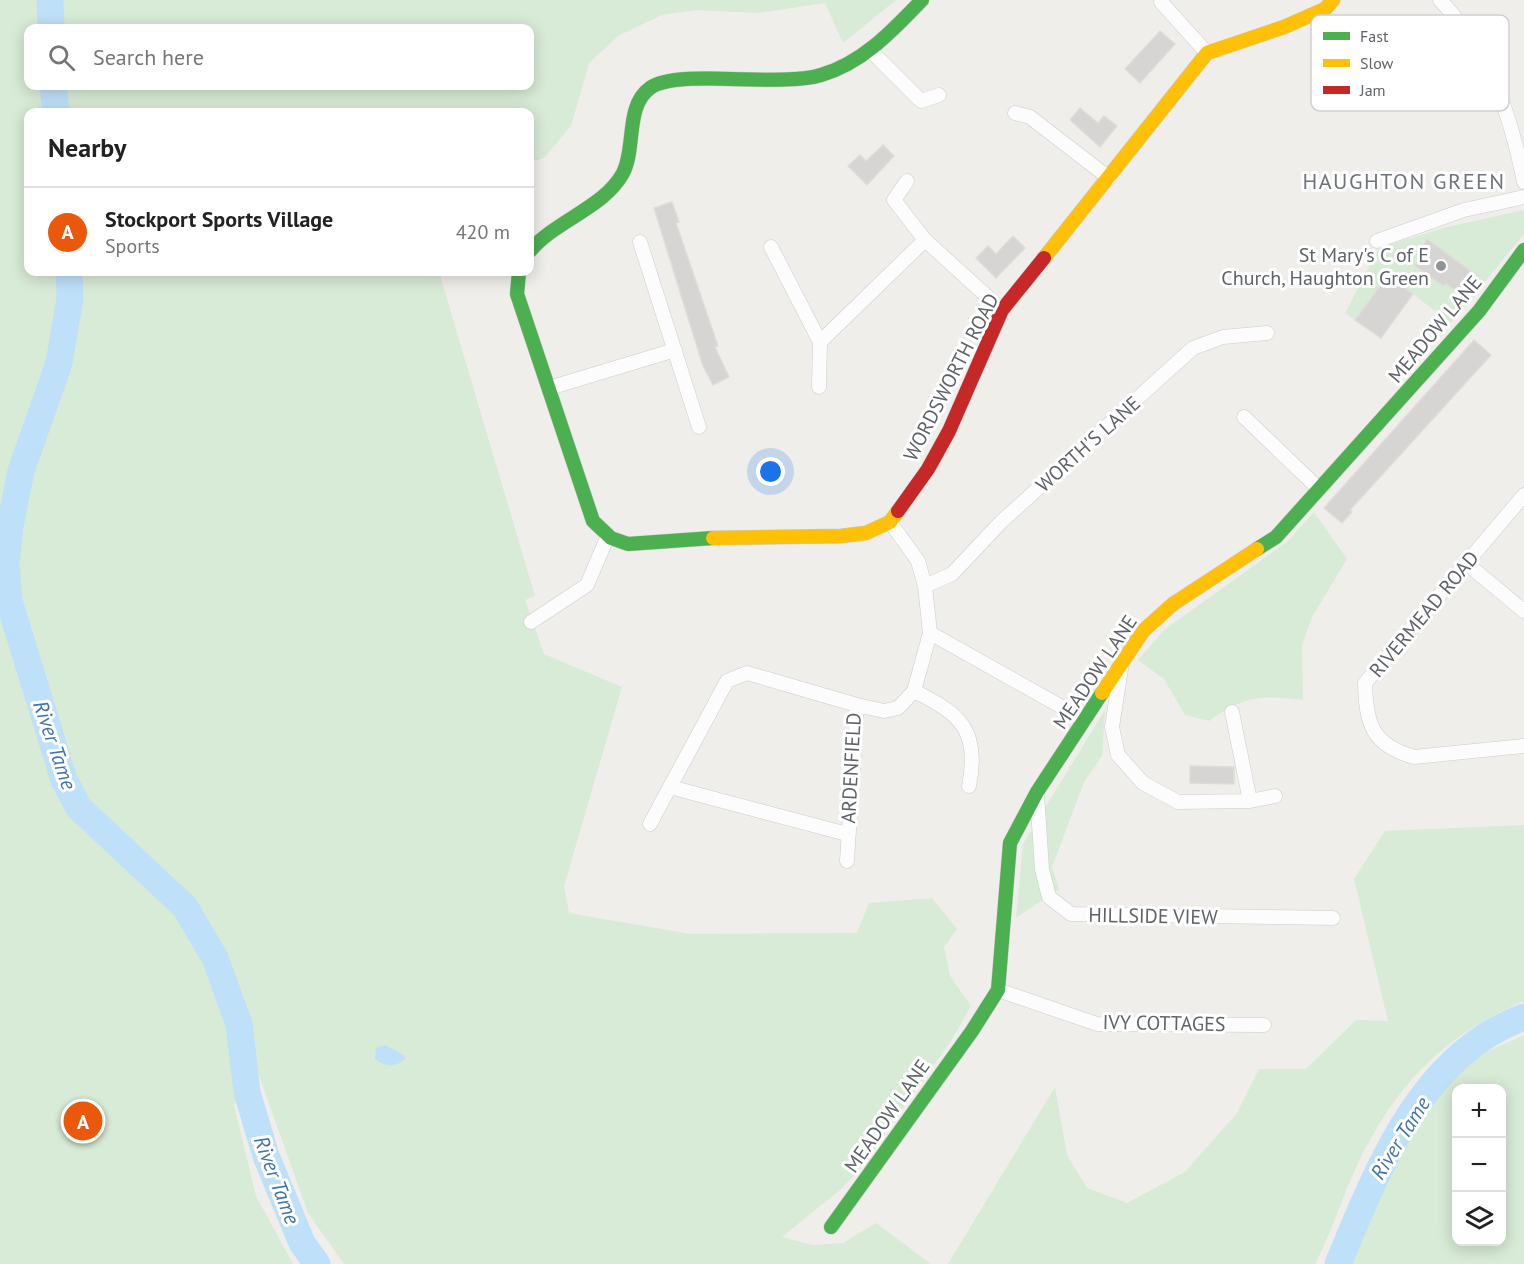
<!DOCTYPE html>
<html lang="en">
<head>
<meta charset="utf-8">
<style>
	:root { --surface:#fff; --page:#f2f2f2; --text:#222; --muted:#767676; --line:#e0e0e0; --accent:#ea580c }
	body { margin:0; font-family:"PT Sans",sans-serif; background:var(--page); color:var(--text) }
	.controls { position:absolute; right:18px; bottom:18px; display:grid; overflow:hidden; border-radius:12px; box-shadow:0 3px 15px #0003 }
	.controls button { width:54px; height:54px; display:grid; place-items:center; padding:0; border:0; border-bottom:2px solid var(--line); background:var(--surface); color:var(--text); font:30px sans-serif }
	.you { position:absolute; left:771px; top:472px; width:21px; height:21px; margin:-15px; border:4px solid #fff; border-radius:50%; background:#1a73e8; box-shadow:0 0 0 9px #1a73e833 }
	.badge { display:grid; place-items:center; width:39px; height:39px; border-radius:50%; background:var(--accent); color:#fff; font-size:20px; font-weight:700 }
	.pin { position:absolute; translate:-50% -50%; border:3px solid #fff; box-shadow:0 2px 6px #0006 }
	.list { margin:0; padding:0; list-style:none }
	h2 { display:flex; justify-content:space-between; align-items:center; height:78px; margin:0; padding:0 24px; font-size:26px }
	h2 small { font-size:20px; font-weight:400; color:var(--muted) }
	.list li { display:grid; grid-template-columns:39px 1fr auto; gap:18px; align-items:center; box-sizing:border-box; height:90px; padding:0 24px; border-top:2px solid var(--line) }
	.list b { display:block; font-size:22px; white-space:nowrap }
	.list p { margin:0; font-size:20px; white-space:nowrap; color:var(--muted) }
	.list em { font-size:20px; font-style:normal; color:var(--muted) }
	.icon { flex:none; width:33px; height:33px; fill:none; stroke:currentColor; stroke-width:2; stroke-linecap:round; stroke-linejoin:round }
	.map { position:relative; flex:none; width:1524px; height:1264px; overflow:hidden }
	.search { position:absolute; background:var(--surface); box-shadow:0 3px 15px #0003; left:24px; top:24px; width:510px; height:66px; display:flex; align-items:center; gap:15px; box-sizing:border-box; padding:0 21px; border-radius:12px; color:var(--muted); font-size:22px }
	.panel { position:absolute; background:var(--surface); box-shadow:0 3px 15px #0003; left:24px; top:108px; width:510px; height:168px; border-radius:12px }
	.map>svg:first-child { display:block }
	.green { fill:#d8ebd6; fill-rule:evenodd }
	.water { fill:#bfe0f9 }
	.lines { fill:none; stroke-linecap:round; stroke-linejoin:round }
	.river { stroke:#bfe0f9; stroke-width:27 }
	.building { fill:#d6d5d3; stroke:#deddd9; stroke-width:1.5 }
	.street-casing { stroke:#cbcccc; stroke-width:15 }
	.fast-casing { stroke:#cacacb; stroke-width:15 }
	.slow-casing { stroke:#cacacb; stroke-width:15 }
	.jam-casing { stroke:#cacacb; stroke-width:15 }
	.street { stroke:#fdfcfc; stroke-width:14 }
	.fast { stroke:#4caf50; stroke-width:14 }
	.slow { stroke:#ffc107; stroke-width:14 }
	.jam { stroke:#c62828; stroke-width:14 }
	.poi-dot { fill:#919496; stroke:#fff; stroke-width:2 }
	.labels { text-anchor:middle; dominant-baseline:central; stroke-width:6; stroke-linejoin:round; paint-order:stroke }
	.poi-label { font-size:20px; fill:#5f6368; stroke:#fff; text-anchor:end }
	.street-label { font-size:20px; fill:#5f6368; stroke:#fff }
	.water-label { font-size:21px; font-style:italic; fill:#4174aa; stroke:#fff }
	.quarter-label { font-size:22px; letter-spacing:1.5px; fill:#70757a; stroke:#fff }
	.key { fill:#fff; stroke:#cfd0d2; stroke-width:1.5 }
	.key-label { font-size:16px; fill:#5f6368 }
</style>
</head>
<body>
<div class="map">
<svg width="1524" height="1264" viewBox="0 0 1524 1264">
	<rect width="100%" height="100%" fill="#efeeea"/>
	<!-- green -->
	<path class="green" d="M 0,0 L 896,0 L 843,43 L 825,3 L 758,13 L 696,10 L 662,15 L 618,36 L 589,63 L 571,126 L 544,158 L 530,162 L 530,112 L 28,112 L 28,272 L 439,272 L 535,596 L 525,600 L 544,654 L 622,687 L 564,886 L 569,913 L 691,934 L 857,933 L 869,903 L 932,898 L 957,929 L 944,947 L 950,976 L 971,1006 L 951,1041 L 857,1172 L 841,1189 L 782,1237 L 813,1245 L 843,1243 L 876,1223 L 931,1264 L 344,1264 L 308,1213 L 257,1070 L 234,1105 L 256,1196 L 293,1264 L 0,1264 ZM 28,28 L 530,28 L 530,86 L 28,86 Z
		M 1524,210 L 1524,234 L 1451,323 L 1388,275 L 1355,320 L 1345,313 L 1379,248 L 1443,228 Z
		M 1314,512 L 1347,559 L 1312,617 L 1302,645 L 1303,700 C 1261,695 1244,696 1209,721 L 1185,715 L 1164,679 L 1138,660 L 1164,630 L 1288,541 Z
		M 1105,710 L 1102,756 L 1084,782 L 1052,867 L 1059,889 L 1016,918 L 1023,844 Z
		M 1524,825 L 1524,1001 C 1446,1034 1398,1082 1360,1159 C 1343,1193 1333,1230 1315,1264 L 948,1264 L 1055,1087 L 1067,1155 L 1087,1188 L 1127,1203 L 1185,1172 L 1237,1113 L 1259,1069 L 1306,1069 L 1356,1020 L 1388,1021 L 1354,879 L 1385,831 Z
		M 1524,1035 L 1524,1264 L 1349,1264 C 1376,1207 1414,1111 1460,1070 C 1477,1054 1502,1045 1524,1035 ZM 1456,1088 L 1502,1088 L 1502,1242 L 1456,1242 Z"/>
	<!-- water -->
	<path class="water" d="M 386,1045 L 405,1056 L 405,1059 C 397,1067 384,1067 375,1059 L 376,1048 Z"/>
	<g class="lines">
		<!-- river -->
		<path class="river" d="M 50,0 L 51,28
			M 53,86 L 56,112
			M 69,272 L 70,298 L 59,363 L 21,471 L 10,526 L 6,563 L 9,601 L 64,780 L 79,808 L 185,907 L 215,958 L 239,1024 L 247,1092 L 266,1156 L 302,1243 L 317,1264
			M 1338,1264 C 1377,1171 1420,1055 1524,1017"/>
	</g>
	<!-- building -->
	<path class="building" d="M 1160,31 L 1175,44 L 1140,83 L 1125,69 Z
		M 1080,108 L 1098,123 L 1104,116 L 1117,126 L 1100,147 L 1070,120 Z
		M 883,145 L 894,156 L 867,185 L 848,166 L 860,155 L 866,161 Z
		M 672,202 L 679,222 L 676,223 L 718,346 L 715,347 L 729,377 L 713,385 L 703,366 L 654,208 Z
		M 1013,236 L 1025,248 L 996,278 L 976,258 L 988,246 L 996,254 Z
		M 1427,239 L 1479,277 L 1469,292 L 1462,287 L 1458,292 L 1446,284 L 1444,286 L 1415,266 L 1420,259 L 1416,255 Z
		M 1388,275 L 1413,294 L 1381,338 L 1355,320 Z
		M 1474,340 L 1491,355 L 1350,510 L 1352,512 L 1342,523 L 1324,508 Z
		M 1190,766 L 1234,767 L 1234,784 L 1190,783 Z"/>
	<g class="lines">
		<!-- street casing -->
		<g class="street-casing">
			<path id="street" d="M 1440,0 C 1490,53 1510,112 1524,182
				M 1161,2 L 1207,53
				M 870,50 L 921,101 L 939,95
				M 1015,113 L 1030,117 L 1109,178
				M 907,181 L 894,200 L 925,240 L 1002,310
				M 1377,241 L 1464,210 L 1524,197
				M 640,242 L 699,427
				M 771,247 L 820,342 L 819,387
				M 820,342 L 925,240
				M 549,388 L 675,350
				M 1244,417 L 1319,489
				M 1524,495 L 1365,683 C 1366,724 1372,745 1414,757 L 1524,746
				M 1466,563 L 1524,611
				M 925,586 L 952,574 L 1001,522 L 1193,348 L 1223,337 L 1267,333
				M 531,622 L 587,585 L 607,538
				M 930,633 L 1085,720
				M 1121,669 L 1112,727 L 1118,755 L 1143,783 L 1178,802 L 1250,801 L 1275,796
				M 914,691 C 961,714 980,731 969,786
				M 857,705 L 884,711 L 898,708 L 914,691 L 930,633 L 925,586 L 918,561 L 890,522
				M 1232,712 L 1250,801
				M 670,787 L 847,834
				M 1037,794 L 1042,869 L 1049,897 L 1071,914 L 1333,918
				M 650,824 L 727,681 L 747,673 L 857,705 L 847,861
				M 998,990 L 1097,1024 L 1264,1025"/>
		</g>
		<!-- fast casing -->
		<g class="fast-casing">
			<path id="fast" d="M 530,251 C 556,220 604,208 623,173 C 636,148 625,106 650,88 C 678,68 778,88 821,75 C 863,63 893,30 922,0
				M 519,272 L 517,294 L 593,521 L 611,538 L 628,544 L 713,538
				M 1257,549 L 1276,537 L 1479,311 L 1524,250
				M 831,1227 L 972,1031 L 998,990 L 1010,843 L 1037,792 L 1102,693"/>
		</g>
		<!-- slow casing -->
		<g class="slow-casing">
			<path id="slow" d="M 1044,258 L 1207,53 L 1284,27 L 1325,9 L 1333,0
				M 713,538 L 841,536 L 866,533 L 890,522 L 898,511
				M 1102,693 L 1143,631 L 1173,604 L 1257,549"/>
		</g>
		<!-- jam casing -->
		<g class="jam-casing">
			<path id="jam" d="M 898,511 L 928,469 L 949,431 L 1002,310 L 1044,258"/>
		</g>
		<!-- street -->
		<use href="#street" class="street"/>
		<!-- fast -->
		<use href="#fast" class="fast"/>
		<!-- slow -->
		<use href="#slow" class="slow"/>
		<!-- jam -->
		<use href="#jam" class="jam"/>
	</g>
	<!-- markers -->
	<circle class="poi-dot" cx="1441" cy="266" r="6"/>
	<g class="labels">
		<!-- poi labels -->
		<g class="poi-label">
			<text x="1429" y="255">St Mary's C of E<tspan x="1429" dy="23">Church, Haughton Green</tspan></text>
		</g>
		<!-- street labels -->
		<g class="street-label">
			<text transform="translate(1435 329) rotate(-50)">MEADOW LANE</text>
			<text transform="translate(951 377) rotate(-63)">WORDSWORTH ROAD</text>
			<text transform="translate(1088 444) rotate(-42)">WORTH'S LANE</text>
			<text transform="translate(1424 614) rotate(-50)">RIVERMEAD ROAD</text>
			<text transform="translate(1095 672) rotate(-56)">MEADOW LANE</text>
			<text transform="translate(851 768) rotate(-87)">ARDENFIELD</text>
			<text transform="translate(1153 916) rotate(1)">HILLSIDE VIEW</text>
			<text transform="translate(1164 1023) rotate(1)">IVY COTTAGES</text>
			<text transform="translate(887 1116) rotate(-55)">MEADOW LANE</text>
		</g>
		<!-- water labels -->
		<g class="water-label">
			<text transform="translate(55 745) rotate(71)">River Tame</text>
			<text transform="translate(1400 1138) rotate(-58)">River Tame</text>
			<text transform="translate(277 1180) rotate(69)">River Tame</text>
		</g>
		<!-- quarter labels -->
		<g class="quarter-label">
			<text x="1404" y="181">HAUGHTON GREEN</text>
		</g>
	</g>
	<!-- legend -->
	<rect x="1311" y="15" width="198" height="96" rx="9" class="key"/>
	<rect x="1323" y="32" width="27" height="8" fill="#4caf50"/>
	<rect x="1323" y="59" width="27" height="8" fill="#ffc107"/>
	<rect x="1323" y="86" width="27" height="8" fill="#c62828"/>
	<g class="key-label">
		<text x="1360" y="42">Fast</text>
		<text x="1360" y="69">Slow</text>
		<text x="1360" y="96">Jam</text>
	</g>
</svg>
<div class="controls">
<button>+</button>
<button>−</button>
<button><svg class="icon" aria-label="layers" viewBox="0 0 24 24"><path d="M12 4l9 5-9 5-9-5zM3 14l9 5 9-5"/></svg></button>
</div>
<div class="you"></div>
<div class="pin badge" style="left:83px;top:1121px">A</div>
<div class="search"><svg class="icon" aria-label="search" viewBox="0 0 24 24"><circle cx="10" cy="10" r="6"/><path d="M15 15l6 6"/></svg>Search here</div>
<section class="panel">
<h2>Nearby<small></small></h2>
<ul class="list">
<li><span class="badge">A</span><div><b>Stockport Sports Village</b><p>Sports</p></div><em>420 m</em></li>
</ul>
</section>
</div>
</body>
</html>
